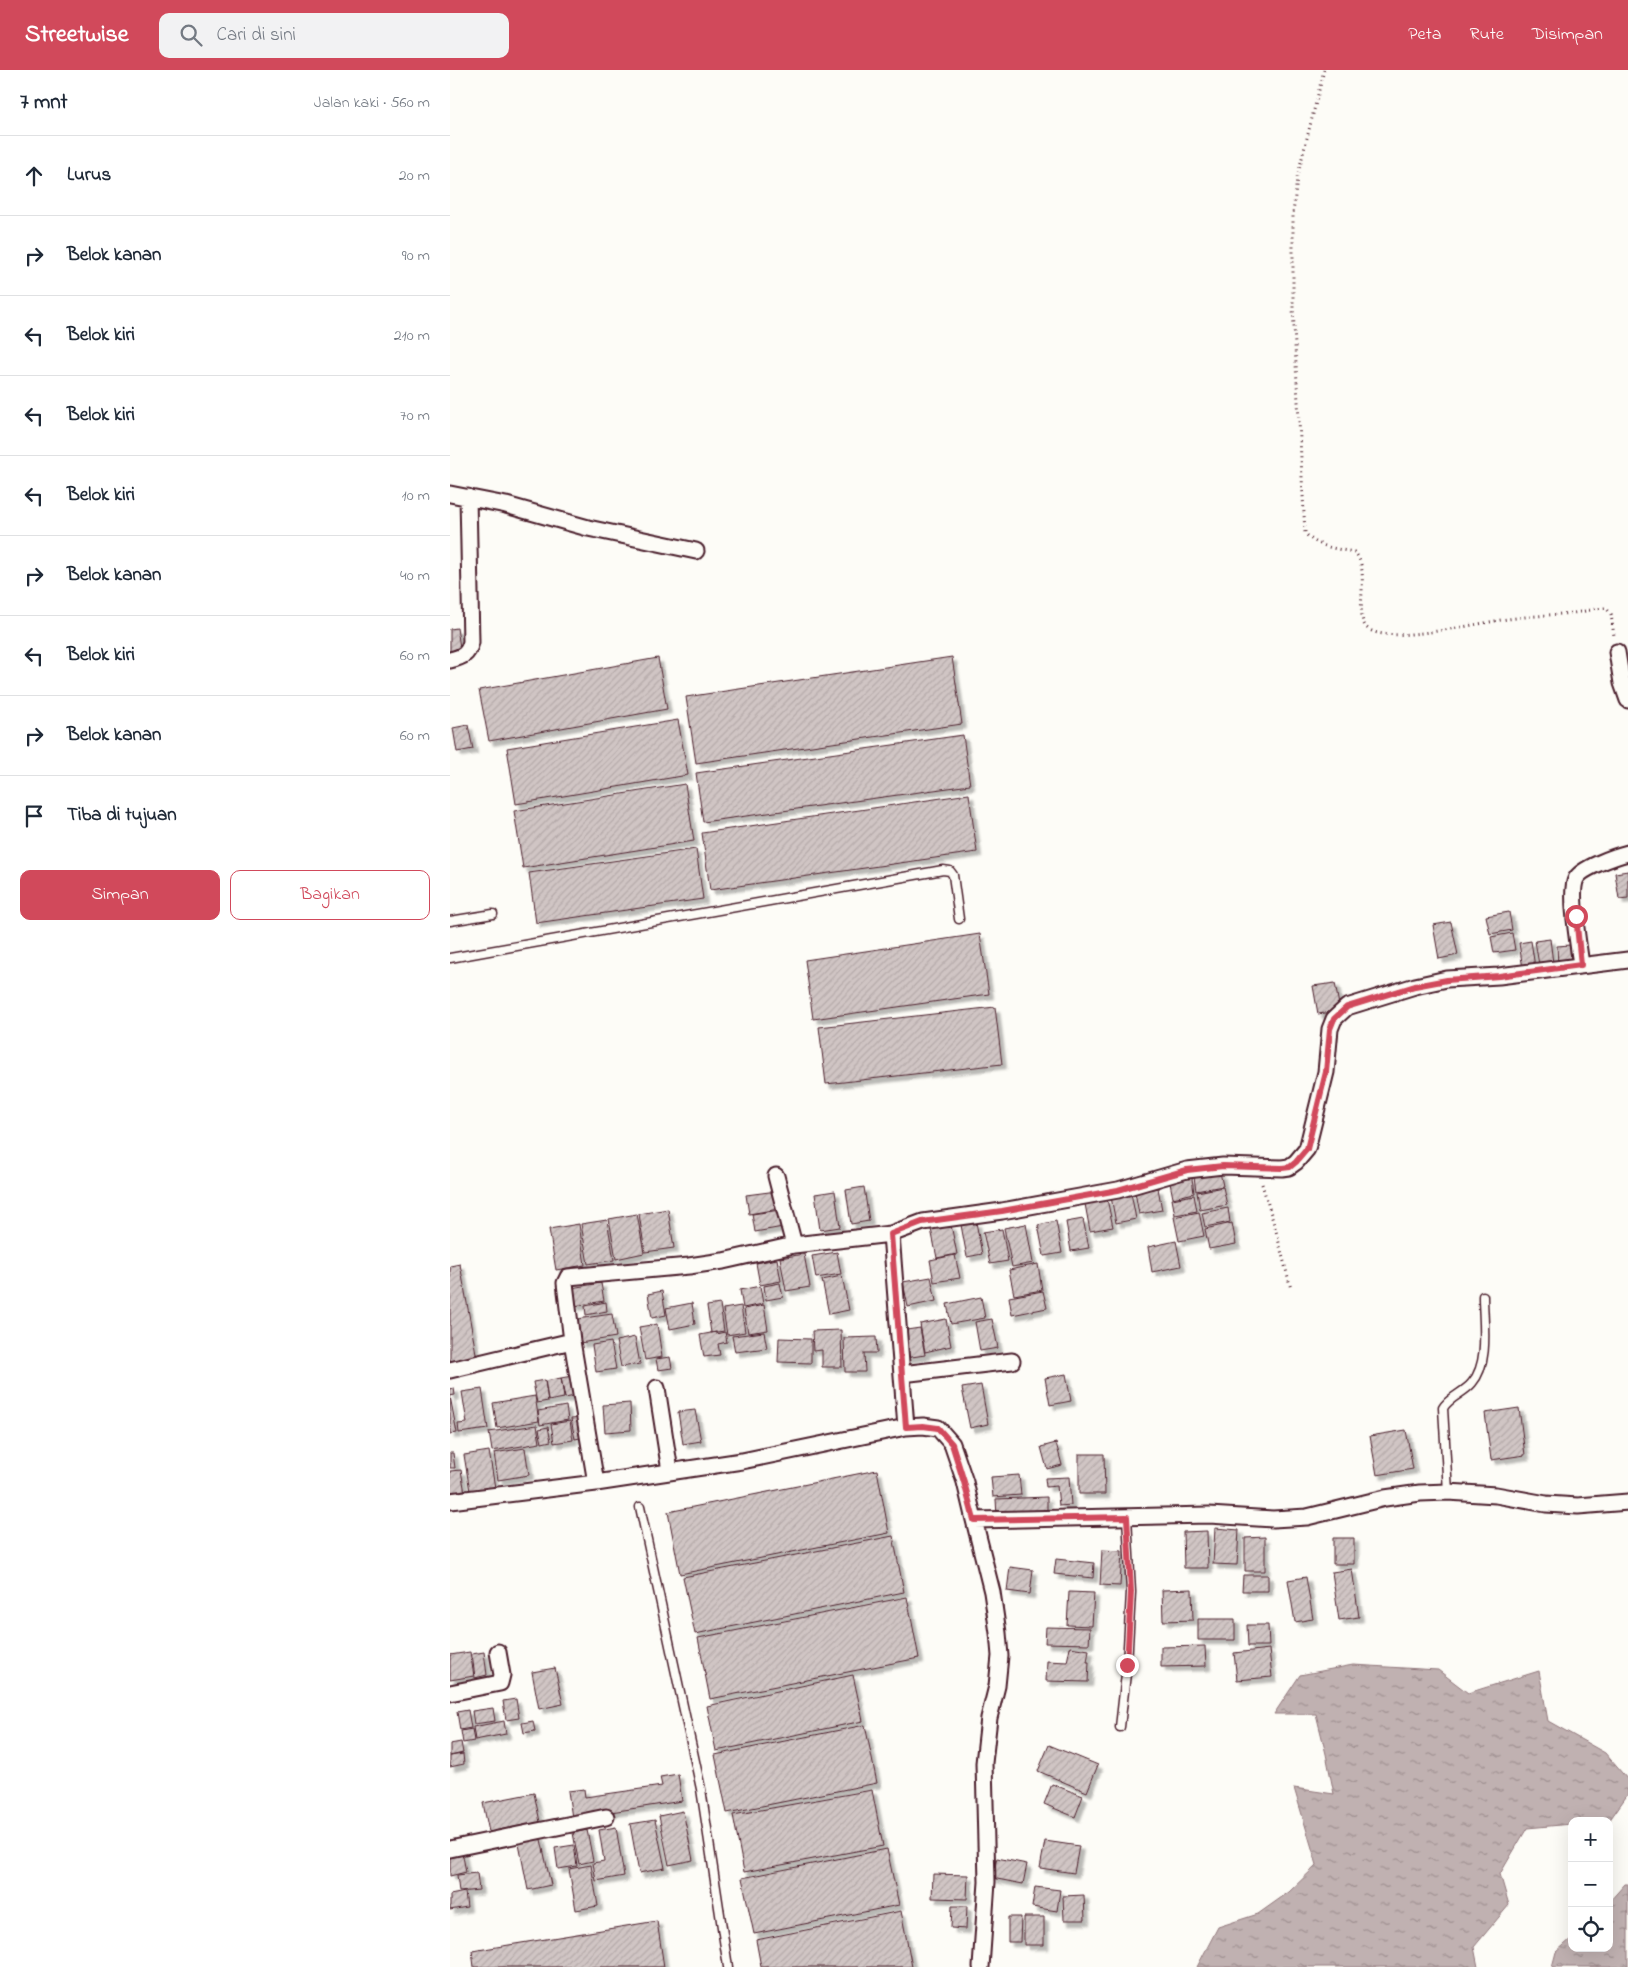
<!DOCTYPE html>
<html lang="id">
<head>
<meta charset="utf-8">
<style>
	:root { --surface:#fff; --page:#f2f2f3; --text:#1f2937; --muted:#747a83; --line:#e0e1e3; --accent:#d1495b }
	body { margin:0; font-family:"Indie Flower",sans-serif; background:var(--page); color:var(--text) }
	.controls { position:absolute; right:15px; bottom:15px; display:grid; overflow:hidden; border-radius:10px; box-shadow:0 5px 20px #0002 }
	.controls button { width:45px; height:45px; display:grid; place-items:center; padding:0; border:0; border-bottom:1px solid var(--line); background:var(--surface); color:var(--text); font:25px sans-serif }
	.stop { position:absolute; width:15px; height:15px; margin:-11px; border:4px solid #d1495b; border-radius:50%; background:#fff }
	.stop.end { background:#d1495b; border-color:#fff; box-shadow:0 1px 5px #0008 }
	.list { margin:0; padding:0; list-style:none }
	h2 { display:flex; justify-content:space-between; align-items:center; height:65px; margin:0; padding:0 20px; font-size:21px }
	h2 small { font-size:16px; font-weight:400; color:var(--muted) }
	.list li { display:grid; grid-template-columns:32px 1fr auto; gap:15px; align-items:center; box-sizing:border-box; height:80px; padding:0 20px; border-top:1px solid var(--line) }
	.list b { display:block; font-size:19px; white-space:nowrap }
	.list em { font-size:16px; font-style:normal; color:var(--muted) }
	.actions { display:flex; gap:10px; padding:15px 20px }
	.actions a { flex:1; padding:11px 0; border:1px solid var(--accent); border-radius:10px; text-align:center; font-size:18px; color:var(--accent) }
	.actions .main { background:var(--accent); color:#fff }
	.icon { flex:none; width:28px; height:28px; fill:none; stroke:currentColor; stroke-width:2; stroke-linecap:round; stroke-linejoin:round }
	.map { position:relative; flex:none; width:1178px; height:1897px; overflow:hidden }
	header { display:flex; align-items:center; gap:30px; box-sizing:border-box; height:70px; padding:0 25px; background:var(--accent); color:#fff }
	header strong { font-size:24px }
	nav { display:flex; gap:28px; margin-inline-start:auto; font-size:18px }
	.search { width:350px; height:45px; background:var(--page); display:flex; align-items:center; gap:12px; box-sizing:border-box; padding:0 18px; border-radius:10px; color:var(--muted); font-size:19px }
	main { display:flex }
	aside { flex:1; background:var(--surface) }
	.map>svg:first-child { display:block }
	.water { fill:url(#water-ripples); stroke:#91777b }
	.building { fill:url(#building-hatch); stroke:#4a1f2b; filter:url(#shadow) }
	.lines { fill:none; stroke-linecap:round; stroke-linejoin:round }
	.service-casing { stroke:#4a1f2b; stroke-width:11 }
	.minor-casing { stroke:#4a1f2b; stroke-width:19 }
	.path { stroke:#4a1f2b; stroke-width:3; stroke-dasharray:1 4; stroke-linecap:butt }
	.service { stroke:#fdfcf7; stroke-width:8 }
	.minor { stroke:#fdfcf7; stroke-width:15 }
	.route { stroke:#d1495b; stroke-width:6 }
</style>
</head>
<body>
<header>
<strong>Streetwise</strong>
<div class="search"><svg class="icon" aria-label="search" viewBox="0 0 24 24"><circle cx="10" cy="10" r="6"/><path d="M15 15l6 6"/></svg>Cari di sini</div>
<nav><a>Peta</a><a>Rute</a><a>Disimpan</a></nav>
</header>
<main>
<aside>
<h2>7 mnt<small>Jalan kaki · 560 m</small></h2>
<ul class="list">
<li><svg class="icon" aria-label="ahead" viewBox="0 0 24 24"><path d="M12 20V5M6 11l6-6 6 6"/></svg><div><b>Lurus</b></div><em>20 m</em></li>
<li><svg class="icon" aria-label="right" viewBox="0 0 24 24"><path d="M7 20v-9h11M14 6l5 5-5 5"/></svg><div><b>Belok kanan</b></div><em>90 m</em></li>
<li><svg class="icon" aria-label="left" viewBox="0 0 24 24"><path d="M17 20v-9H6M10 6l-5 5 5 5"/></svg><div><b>Belok kiri</b></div><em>210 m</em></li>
<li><svg class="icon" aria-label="left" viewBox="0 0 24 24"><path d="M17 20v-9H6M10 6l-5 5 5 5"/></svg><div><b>Belok kiri</b></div><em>70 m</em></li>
<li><svg class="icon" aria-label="left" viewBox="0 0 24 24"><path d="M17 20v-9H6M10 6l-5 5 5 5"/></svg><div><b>Belok kiri</b></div><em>10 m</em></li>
<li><svg class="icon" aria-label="right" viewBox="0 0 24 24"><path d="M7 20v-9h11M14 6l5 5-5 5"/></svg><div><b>Belok kanan</b></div><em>40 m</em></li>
<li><svg class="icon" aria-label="left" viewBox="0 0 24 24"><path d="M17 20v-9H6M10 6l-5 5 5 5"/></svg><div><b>Belok kiri</b></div><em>60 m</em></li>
<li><svg class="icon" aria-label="right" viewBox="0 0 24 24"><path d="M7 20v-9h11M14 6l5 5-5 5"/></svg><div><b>Belok kanan</b></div><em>60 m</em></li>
<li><svg class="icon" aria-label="arrive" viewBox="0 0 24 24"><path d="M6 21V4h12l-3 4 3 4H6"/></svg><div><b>Tiba di tujuan</b></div></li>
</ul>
<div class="actions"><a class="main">Simpan</a><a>Bagikan</a></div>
</aside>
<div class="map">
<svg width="1178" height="1897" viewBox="0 0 1178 1897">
	<defs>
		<pattern id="water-ripples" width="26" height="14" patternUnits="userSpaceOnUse" patternTransform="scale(1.25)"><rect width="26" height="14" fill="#c0b1b1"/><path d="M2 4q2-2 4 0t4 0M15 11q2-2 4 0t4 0" fill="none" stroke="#9e8f90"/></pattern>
		<pattern id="building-hatch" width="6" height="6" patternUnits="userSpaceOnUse" patternTransform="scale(1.25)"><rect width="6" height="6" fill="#d0c5c4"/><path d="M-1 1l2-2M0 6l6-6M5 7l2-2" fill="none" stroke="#b4a9a9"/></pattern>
		<filter id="shadow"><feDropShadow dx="4.5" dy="4.5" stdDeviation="1" flood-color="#0004"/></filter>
	</defs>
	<rect width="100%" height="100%" fill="#fdfcf7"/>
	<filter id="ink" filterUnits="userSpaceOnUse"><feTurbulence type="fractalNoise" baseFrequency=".02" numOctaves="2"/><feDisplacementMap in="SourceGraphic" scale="10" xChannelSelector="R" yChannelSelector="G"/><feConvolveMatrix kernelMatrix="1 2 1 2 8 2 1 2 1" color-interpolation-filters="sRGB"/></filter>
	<g filter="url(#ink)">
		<!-- water -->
		<path class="water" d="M 903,1595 L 988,1600 L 1018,1623 L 1089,1601 L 1098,1651 L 1155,1683 L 1178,1710 L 1178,1724 L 1159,1751 L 1122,1751 L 1122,1754 L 1077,1758 L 1050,1804 L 1059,1835 L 1024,1877 L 1028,1897 L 747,1897 L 768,1857 L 808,1844 L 839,1822 L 867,1795 L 844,1718 L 884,1724 L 876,1684 L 866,1644 L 824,1644 L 850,1605 Z
			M 1175,1814 L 1178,1814 L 1178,1897 L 1102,1897 L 1106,1882 L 1122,1868 L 1122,1878 L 1159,1878 L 1159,1832 Z"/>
		<!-- building -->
		<path class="building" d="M 7,558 L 11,584 L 0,586 L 0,559 Z
			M 502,587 L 512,654 L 246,693 L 236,627 Z
			M 208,588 L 217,639 L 39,671 L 29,620 Z
			M 228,650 L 238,705 L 66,734 L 57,678 Z
			M 18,655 L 23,679 L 7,682 L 3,658 Z
			M 513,665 L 520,715 L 253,752 L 246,703 Z
			M 235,714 L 244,771 L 73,798 L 64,741 Z
			M 519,724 L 527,782 L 260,820 L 252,763 Z
			M 246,779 L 253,829 L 86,853 L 79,803 Z
			M 1178,801 L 1178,828 L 1169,829 L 1165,803 Z
			M 1059,842 L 1062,860 L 1040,864 L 1036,846 Z
			M 1001,852 L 1008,885 L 989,889 L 983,855 Z
			M 1062,863 L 1065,880 L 1044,883 L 1041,867 Z
			M 530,864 L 539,924 L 363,949 L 355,890 Z
			M 1100,869 L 1103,893 L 1089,895 L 1085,871 Z
			M 1081,871 L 1085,897 L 1073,899 L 1069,873 Z
			M 1120,875 L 1121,895 L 1108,896 L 1107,876 Z
			M 885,913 L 890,941 L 868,944 L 863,916 Z
			M 545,937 L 552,994 L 376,1014 L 369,957 Z
			M 770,1102 L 773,1116 L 746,1121 L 744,1107 Z
			M 742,1108 L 744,1123 L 723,1128 L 720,1113 Z
			M 414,1117 L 419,1151 L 401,1154 L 396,1120 Z
			M 773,1117 L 777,1135 L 750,1140 L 747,1122 Z
			M 708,1118 L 712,1140 L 689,1144 L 685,1122 Z
			M 327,1121 L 329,1139 L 299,1144 L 296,1125 Z
			M 385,1121 L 390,1157 L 370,1160 L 365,1124 Z
			M 681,1123 L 686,1149 L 666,1153 L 661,1127 Z
			M 744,1125 L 747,1141 L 725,1145 L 722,1129 Z
			M 657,1129 L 663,1157 L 640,1161 L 635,1134 Z
			M 778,1138 L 780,1152 L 755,1157 L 752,1143 Z
			M 218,1139 L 224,1178 L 195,1182 L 189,1144 Z
			M 330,1140 L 333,1157 L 305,1162 L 302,1144 Z
			M 749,1142 L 754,1166 L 729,1171 L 724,1147 Z
			M 187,1144 L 194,1183 L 166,1189 L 159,1149 Z
			M 633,1149 L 639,1178 L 621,1181 L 616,1152 Z
			M 157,1150 L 164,1190 L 138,1194 L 131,1154 Z
			M 606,1151 L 612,1183 L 594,1186 L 588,1155 Z
			M 526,1152 L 532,1184 L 517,1187 L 511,1155 Z
			M 782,1153 L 786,1174 L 759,1179 L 755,1159 Z
			M 129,1154 L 135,1195 L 106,1200 L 99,1159 Z
			M 576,1154 L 583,1193 L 562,1197 L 554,1158 Z
			M 501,1155 L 507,1184 L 487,1188 L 481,1159 Z
			M 552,1159 L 558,1191 L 540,1194 L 533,1162 Z
			M 726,1171 L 731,1196 L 702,1202 L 698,1177 Z
			M 387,1182 L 391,1204 L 366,1208 L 362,1186 Z
			M 354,1184 L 360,1217 L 336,1221 L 330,1188 Z
			M 505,1185 L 510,1208 L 484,1212 L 480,1190 Z
			M 327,1189 L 331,1211 L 310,1215 L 306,1193 Z
			M 10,1194 L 27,1289 L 0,1294 L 0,1196 Z
			M 588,1194 L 592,1220 L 564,1225 L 559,1200 Z
			M 392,1206 L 399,1240 L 379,1244 L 372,1210 Z
			M 481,1207 L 486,1231 L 458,1237 L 453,1212 Z
			M 151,1213 L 154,1231 L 124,1236 L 121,1218 Z
			M 330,1213 L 333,1227 L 316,1230 L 314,1216 Z
			M 310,1216 L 313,1234 L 293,1238 L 290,1220 Z
			M 212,1221 L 216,1245 L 202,1248 L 198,1224 Z
			M 593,1221 L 597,1238 L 562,1245 L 559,1227 Z
			M 531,1227 L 535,1248 L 501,1254 L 497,1234 Z
			M 156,1232 L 157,1241 L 136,1245 L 135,1236 Z
			M 242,1233 L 245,1254 L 220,1259 L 216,1238 Z
			M 270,1234 L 274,1261 L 261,1263 L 257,1236 Z
			M 314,1235 L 318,1260 L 298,1263 L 294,1239 Z
			M 291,1236 L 295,1262 L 277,1265 L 273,1239 Z
			M 162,1244 L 166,1267 L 130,1273 L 127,1249 Z
			M 496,1249 L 501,1276 L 475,1282 L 470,1254 Z
			M 542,1249 L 548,1278 L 530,1281 L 525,1252 Z
			M 207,1254 L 212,1287 L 195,1290 L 189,1257 Z
			M 470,1258 L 475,1285 L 455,1288 L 450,1261 Z
			M 391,1260 L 392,1297 L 372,1297 L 372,1280 L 363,1281 L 362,1261 Z
			M 266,1262 L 266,1264 L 275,1262 L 277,1272 L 268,1274 L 270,1285 L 254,1287 L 250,1265 Z
			M 314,1262 L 317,1278 L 285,1282 L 282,1266 Z
			M 185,1267 L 190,1294 L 171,1297 L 166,1271 Z
			M 426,1267 L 427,1283 L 414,1283 L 415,1302 L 395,1302 L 394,1268 Z
			M 329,1268 L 361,1269 L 361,1293 L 328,1292 Z
			M 161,1272 L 166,1299 L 146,1302 L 142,1275 Z
			M 220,1287 L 222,1298 L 208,1300 L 206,1289 Z
			M 616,1304 L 621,1331 L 600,1335 L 595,1308 Z
			M 127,1305 L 130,1325 L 115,1328 L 111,1308 Z
			M 111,1308 L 114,1328 L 98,1331 L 95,1311 Z
			M 95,1310 L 98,1331 L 87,1333 L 83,1312 Z
			M 531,1315 L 538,1354 L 520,1358 L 512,1318 Z
			M 4,1318 L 5,1325 L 0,1326 L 0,1319 Z
			M 32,1319 L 38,1359 L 9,1363 L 8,1354 L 17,1353 L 12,1322 Z
			M 0,1326 L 7,1363 L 0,1364 Z
			M 85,1326 L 89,1351 L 47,1358 L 43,1333 Z
			M 180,1333 L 181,1360 L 155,1362 L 153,1335 Z
			M 116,1336 L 118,1350 L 90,1355 L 88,1341 Z
			M 1069,1338 L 1075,1385 L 1041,1390 L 1035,1343 Z
			M 245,1340 L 251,1371 L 233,1374 L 228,1342 Z
			M 132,1348 L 135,1367 L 125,1369 L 121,1349 Z
			M 120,1351 L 123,1370 L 104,1373 L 101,1354 Z
			M 87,1355 L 90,1373 L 42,1381 L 39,1362 Z
			M 98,1357 L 101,1371 L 92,1373 L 89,1359 Z
			M 956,1360 L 963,1399 L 927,1405 L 920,1366 Z
			M 606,1373 L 612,1395 L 597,1399 L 591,1377 Z
			M 75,1378 L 79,1405 L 48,1410 L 44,1383 Z
			M 39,1381 L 45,1418 L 20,1421 L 14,1385 Z
			M 0,1383 L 3,1383 L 5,1398 L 0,1398 Z
			M 629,1384 L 654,1384 L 655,1424 L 629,1424 Z
			M 11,1400 L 15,1423 L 0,1425 L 0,1401 Z
			M 427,1400 L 439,1463 L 230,1504 L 218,1442 Z
			M 569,1405 L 571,1425 L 543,1427 L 541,1407 Z
			M 619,1407 L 621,1435 L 609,1436 L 607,1416 L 596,1417 L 595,1408 Z
			M 597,1427 L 597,1445 L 547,1447 L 546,1429 Z
			M 765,1458 L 789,1460 L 787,1495 L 763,1494 Z
			M 757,1461 L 758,1498 L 734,1498 L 733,1462 Z
			M 443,1466 L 454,1522 L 245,1564 L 233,1507 Z
			M 815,1467 L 815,1501 L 795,1501 L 795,1468 Z
			M 883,1468 L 904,1468 L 904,1494 L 883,1494 Z
			M 652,1480 L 672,1481 L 670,1516 L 650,1515 Z
			M 606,1489 L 644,1493 L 643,1508 L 604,1504 Z
			M 560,1497 L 583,1500 L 580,1524 L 557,1521 Z
			M 902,1499 L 909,1547 L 889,1550 L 882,1502 Z
			M 793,1505 L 818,1505 L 818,1521 L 792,1521 Z
			M 856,1507 L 863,1549 L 845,1552 L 838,1510 Z
			M 742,1519 L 743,1550 L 713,1551 L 712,1520 Z
			M 619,1522 L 644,1523 L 642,1556 L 617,1555 Z
			M 457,1527 L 469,1588 L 260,1629 L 248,1568 Z
			M 748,1549 L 785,1549 L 785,1570 L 748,1570 Z
			M 797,1555 L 818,1555 L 819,1576 L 798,1576 Z
			M 596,1557 L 640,1558 L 639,1574 L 595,1573 Z
			M 755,1576 L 756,1596 L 711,1597 L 711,1577 Z
			M 620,1577 L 639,1580 L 637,1592 L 639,1592 L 638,1612 L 596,1611 L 597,1591 L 617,1592 Z
			M 819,1579 L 822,1607 L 787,1610 L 784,1583 Z
			M 20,1582 L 24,1606 L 0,1610 L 0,1585 Z
			M 34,1582 L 37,1605 L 25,1608 L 22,1584 Z
			M 105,1598 L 113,1634 L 89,1639 L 82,1602 Z
			M 403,1605 L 413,1651 L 266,1681 L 257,1636 Z
			M 66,1629 L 69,1648 L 56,1650 L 53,1631 Z
			M 43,1638 L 45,1651 L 24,1654 L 22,1641 Z
			M 18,1640 L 21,1658 L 10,1660 L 7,1642 Z
			M 54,1651 L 56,1664 L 25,1670 L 23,1657 Z
			M 83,1651 L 85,1661 L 74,1663 L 72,1653 Z
			M 415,1655 L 427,1713 L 277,1743 L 265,1685 Z
			M 22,1659 L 24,1671 L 13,1673 L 11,1661 Z
			M 11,1672 L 13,1683 L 0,1686 L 0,1674 Z
			M 599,1675 L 648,1695 L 637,1722 L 588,1701 Z
			M 13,1684 L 14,1694 L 0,1697 L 0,1686 Z
			M 228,1704 L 232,1731 L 122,1748 L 118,1721 L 134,1719 L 135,1727 L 212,1716 L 210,1707 Z
			M 602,1714 L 633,1726 L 625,1747 L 594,1734 Z
			M 422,1720 L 433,1776 L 294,1802 L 283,1745 Z
			M 84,1723 L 90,1752 L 39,1762 L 33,1733 Z
			M 233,1741 L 243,1790 L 219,1795 L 209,1746 Z
			M 205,1750 L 215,1798 L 189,1803 L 180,1754 Z
			M 166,1757 L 174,1806 L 146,1811 L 143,1793 L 154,1791 L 149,1760 Z
			M 137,1760 L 143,1791 L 129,1794 L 123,1763 Z
			M 90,1765 L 101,1815 L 78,1820 L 68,1769 Z
			M 595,1771 L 629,1776 L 624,1803 L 590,1798 Z
			M 124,1775 L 127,1796 L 108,1799 L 105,1778 Z
			M 437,1779 L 449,1835 L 304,1864 L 292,1808 Z
			M 12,1781 L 16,1802 L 0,1806 L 0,1783 Z
			M 547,1788 L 577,1794 L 573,1814 L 542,1808 Z
			M 141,1795 L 148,1836 L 126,1840 L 119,1799 Z
			M 27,1803 L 29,1820 L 9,1822 L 7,1805 Z
			M 483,1804 L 518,1805 L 517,1829 L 482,1828 Z
			M 585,1817 L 610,1820 L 607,1841 L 582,1837 Z
			M 15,1822 L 17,1837 L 0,1840 L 0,1825 Z
			M 634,1825 L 635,1850 L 614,1850 L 613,1826 Z
			M 502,1836 L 517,1836 L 516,1859 L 501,1858 Z
			M 451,1841 L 462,1897 L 311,1897 L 306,1870 Z
			M 558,1847 L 571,1847 L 570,1872 L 558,1872 Z
			M 574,1847 L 594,1847 L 594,1875 L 574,1875 Z
			M 207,1851 L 214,1897 L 24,1897 L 22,1881 Z"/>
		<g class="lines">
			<!-- service casing -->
			<g class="service-casing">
				<path id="service" d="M 0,851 L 43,844
					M 0,888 L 493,800 L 500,801 L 503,805 L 509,849
					M 998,1422 L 993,1338 C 999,1327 1014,1323 1022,1313 C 1040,1293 1033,1251 1033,1226
					M 190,1437 L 251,1719 L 278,1897
					M 670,1657 L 677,1595 L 681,1522 L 677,1447"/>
			</g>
			<!-- minor casing -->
			<g class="minor-casing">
				<path id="minor" d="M 0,424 L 56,435 L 138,458 L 246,481
					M 1167,582 L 1172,613 L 1178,630
					M 0,590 C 12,587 18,585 21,572 L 18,427
					M 1131,895 C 1129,878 1119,823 1126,809 C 1131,798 1166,786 1178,783
					M 326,1106 L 344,1175
					M 441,1164 L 456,1357
					M 0,1300 L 122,1271
					M 452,1304 L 562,1291
					M 207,1318 L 220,1401
					M 146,1413 L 122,1271 L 115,1213 L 118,1207 L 239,1196 L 273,1191 L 344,1175 L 441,1164 L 473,1152 L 552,1141 L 668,1120 L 737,1100 L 773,1096 L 832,1098 L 839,1097 L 846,1092 L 857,1079 L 876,1002 L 880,959 L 884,949 L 897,937 L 965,916 L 997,909 L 1049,906 L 1178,890
					M 0,1431 L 146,1413 L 292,1391 L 456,1357 L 473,1356 L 488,1358 L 502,1374 L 515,1412 L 524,1450 L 759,1445 L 823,1449 L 857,1447 L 935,1428 L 970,1423 L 998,1422 L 1046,1425 L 1096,1434 L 1128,1436 L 1178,1432
					M 524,1450 L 542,1522 L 548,1563 L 550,1586 L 547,1616 L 539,1648 L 534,1693 L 537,1812 L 531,1897
					M 0,1623 L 50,1613 L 52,1605 L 48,1582
					M 0,1779 L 156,1747"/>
			</g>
			<!-- path -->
			<path class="path" d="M 874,0 L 847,108 L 843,144 L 843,238 L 855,463 C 866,477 887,479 904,482 C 922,497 903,546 917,558 C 937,576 1031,552 1058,549 C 1080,546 1101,545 1123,543 C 1134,542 1145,538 1156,538 L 1161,544 L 1164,566
				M 812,1114 L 826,1161 L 841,1219"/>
			<!-- service -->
			<use href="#service" class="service"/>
			<!-- minor -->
			<use href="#minor" class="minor"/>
		</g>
	</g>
	<g class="lines" filter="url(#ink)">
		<!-- route -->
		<path class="route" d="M 677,1595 L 681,1522 L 677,1447 L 524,1450 L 514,1412 L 502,1374 L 488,1358 L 473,1356 L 456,1357 L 441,1164 L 472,1152 L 552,1141 L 668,1120 L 737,1100 L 773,1096 L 832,1098 L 840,1097 L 846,1092 L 857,1079 L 876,1002 L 880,959 L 884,949 L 897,937 L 965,916 L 997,910 L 1049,906 L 1131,895 L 1126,846"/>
	</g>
</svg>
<div class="controls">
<button>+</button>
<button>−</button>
<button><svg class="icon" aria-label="locate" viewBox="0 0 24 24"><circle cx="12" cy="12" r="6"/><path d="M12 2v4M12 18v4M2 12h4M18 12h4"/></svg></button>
</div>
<div class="stop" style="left:1126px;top:846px"></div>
<div class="stop end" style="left:677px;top:1595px"></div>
</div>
</main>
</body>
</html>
